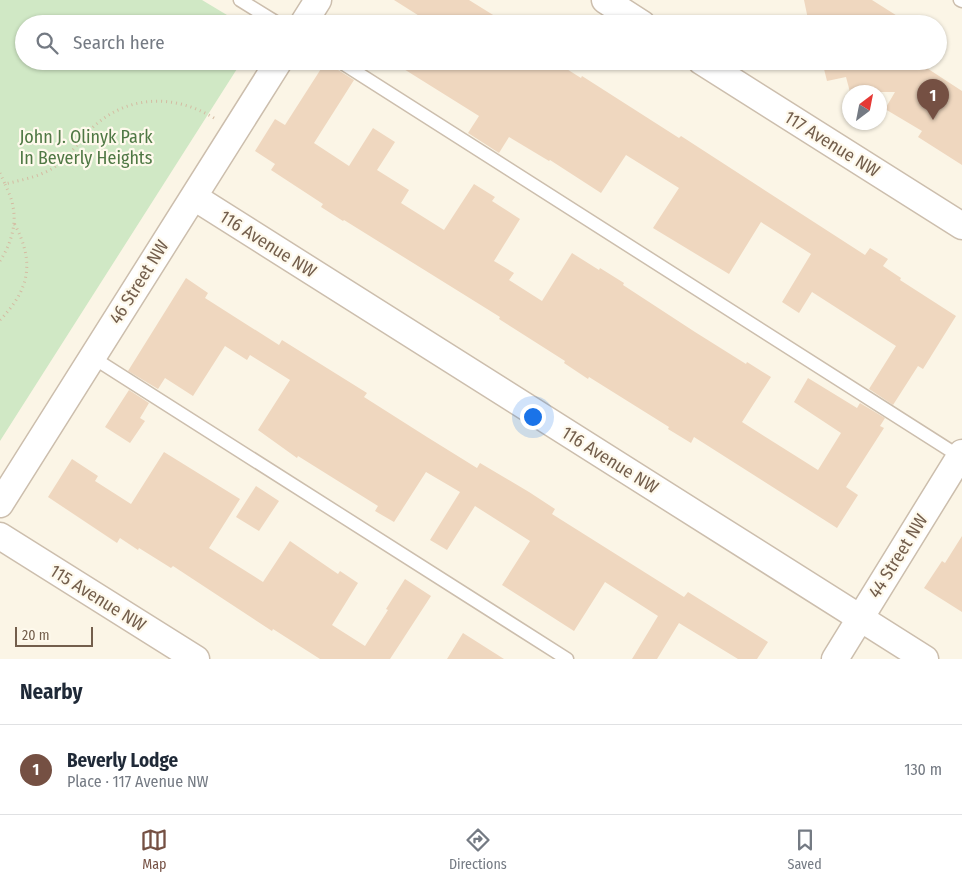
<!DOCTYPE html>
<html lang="en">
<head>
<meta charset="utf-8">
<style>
	:root { --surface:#fff; --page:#f2f2f3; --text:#1f2937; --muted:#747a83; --line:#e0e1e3; --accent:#755043 }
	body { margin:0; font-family:"Fira Sans Condensed",sans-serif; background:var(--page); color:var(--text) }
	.compass { position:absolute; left:842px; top:85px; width:45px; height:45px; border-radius:50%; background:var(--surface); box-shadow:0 1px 4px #0004; rotate:32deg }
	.scale { position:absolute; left:15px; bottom:12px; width:78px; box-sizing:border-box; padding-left:5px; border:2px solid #735e4c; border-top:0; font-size:14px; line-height:18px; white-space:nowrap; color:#735e4c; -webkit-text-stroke:4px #fef9ec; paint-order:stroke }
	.you { position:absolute; left:532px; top:416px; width:18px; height:18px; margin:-12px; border:4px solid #fff; border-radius:50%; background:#1a73e8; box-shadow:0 0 0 8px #1a73e833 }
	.badge { display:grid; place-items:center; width:32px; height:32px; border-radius:50%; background:var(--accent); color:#fff; font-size:16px; font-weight:700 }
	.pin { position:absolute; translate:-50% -41px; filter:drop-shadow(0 1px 2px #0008) }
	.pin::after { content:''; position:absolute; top:26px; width:18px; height:15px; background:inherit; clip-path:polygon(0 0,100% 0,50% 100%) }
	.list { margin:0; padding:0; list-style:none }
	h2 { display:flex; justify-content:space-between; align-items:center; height:65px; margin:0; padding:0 20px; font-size:21px }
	h2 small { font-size:16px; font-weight:400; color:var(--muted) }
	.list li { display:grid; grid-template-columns:32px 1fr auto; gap:15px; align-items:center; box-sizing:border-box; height:90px; padding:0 20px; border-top:1px solid var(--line) }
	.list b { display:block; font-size:19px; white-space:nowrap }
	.list p { margin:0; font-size:16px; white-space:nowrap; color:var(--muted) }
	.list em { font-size:16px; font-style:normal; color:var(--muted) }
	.icon { flex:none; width:28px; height:28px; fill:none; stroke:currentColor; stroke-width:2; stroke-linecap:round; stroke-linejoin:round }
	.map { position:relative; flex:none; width:962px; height:659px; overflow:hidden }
	.search { position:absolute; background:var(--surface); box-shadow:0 1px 4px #0004; left:15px; right:15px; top:15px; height:55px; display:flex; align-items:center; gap:12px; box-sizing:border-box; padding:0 18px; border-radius:28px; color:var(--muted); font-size:19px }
	.sheet { height:155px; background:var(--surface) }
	nav { display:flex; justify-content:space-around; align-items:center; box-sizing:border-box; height:70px; border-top:1px solid var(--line); background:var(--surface); font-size:14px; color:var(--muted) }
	nav a { display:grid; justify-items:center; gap:2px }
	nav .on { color:var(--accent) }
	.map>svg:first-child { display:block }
	.green { fill:#d0e8c5 }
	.building { fill:#efd7bf }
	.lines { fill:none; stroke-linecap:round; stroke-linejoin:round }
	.service-casing { stroke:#ccbead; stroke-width:15 }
	.minor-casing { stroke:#ccbead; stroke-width:29 }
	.path { stroke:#d4bba2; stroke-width:3; stroke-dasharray:1 4; stroke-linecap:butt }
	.service { stroke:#fff; stroke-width:12 }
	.minor { stroke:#fff; stroke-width:26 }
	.labels { text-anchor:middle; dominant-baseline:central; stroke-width:4.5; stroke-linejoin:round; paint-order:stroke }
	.park-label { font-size:18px; fill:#4f7844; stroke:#fef9ec }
	.street-label { font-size:18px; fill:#735e4c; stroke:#fef9ec }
</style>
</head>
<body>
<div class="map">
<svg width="962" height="659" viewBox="0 0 962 659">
	<rect width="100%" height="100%" fill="#fbf5e6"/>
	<!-- green -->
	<path class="green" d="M 0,0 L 202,0 L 242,24 L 24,24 L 24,61 L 242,61 L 0,441 Z"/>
	<!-- building -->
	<path class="building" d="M 394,0 L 469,0 L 506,23 L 432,24 Z
		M 804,0 L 872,0 L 910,24 L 809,24 Z
		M 326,61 L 331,61 L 335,68 L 354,80 L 314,143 L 349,166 L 373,128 L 395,142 L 377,170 L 409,190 L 401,203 L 444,230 L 474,184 L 495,197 L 492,201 L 520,219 L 494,261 L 514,273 L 509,280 L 542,301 L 572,253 L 599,270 L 600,268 L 624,283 L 623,285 L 695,332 L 746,364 L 747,362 L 771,377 L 742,422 L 818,470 L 841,433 L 794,402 L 808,378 L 857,408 L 860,403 L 885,418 L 880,426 L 884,428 L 846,487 L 858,495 L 837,528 L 694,437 L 691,443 L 668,429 L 669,427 L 589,377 L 588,379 L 564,363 L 565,361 L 499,319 L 500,317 L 344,220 L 343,221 L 321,207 L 323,204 L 271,170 L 275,164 L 255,151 L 275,119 L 285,125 Z
		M 391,61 L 554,61 L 581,78 L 582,76 L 679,138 L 681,136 L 865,255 L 870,248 L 888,259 L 883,266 L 901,278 L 900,280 L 956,316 L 923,369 L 918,366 L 893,405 L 869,389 L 896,346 L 812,292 L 799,313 L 782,302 L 811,254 L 761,222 L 729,274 L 653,228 L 679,188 L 626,155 L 601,193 L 550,160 L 549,161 L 509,137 L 499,153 L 468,133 L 479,116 Z
		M 822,61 L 916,61 L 962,91 L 962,165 L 918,137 L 922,131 L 885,109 L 895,92 L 850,92 L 846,77 L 827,81 Z
		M 186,278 L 208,293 L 205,298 L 279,345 L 282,340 L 367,393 L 364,397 L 427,437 L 477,468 L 480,463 L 529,492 L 555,509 L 552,514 L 684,597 L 688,592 L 768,642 L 757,659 L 738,659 L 679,623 L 657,659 L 632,659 L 658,616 L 605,582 L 574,631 L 502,585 L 530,541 L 475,506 L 447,550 L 430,540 L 460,492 L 426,472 L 394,522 L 375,511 L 378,506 L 298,456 L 297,458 L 258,430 L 290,380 L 250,355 L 247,360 L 225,346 L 193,396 L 165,378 L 158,389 L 128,371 Z
		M 129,390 L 149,403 L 140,418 L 145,421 L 130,443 L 105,427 Z
		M 164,452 L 240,499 L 209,548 L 263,582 L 290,541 L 338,574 L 340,571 L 358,583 L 332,625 L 365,646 L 388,610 L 386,609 L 405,579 L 431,596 L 390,659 L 320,659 L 273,629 L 272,631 L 173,566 L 171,568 L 139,548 L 138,550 L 120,538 L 117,543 L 48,497 L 72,459 L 98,476 L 95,481 L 131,504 Z
		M 256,486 L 279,501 L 259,531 L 236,517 Z
		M 962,536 L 962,612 L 924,588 L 942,561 L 945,563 Z
		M 463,633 L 504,659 L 447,659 Z"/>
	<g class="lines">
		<!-- service casing -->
		<g class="service-casing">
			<path id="service" d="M 240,0 L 279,24
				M 960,0 L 962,1
				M 339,61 L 962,458
				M 92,357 L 567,659"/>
		</g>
		<!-- minor casing -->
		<g class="minor-casing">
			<path id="minor" d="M 605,0 L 642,24
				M 303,24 L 318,0
				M 701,61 L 962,226
				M 194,197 L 925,659
				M 0,504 L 279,61
				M 0,536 L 196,659
				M 835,659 L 962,453"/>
		</g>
		<!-- path -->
		<path class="path" d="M 0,173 L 5,184 C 21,180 39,177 53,168 C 68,158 78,143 90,130 C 125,95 173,93 214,118
			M 0,261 C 10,246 17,225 13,207 C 12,199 8,191 5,184
			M 0,320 C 30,289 35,262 14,223"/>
		<!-- service -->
		<use href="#service" class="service"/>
		<!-- minor -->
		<use href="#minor" class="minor"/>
	</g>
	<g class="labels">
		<!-- park labels -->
		<g class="park-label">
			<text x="86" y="137">John J. Olinyk Park<tspan x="86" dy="21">In Beverly Heights</tspan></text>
		</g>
		<!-- street labels -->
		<g class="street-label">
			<text transform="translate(832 144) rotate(32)">117 Avenue NW</text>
			<text transform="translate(268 244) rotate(32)">116 Avenue NW</text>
			<text transform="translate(139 282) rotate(-58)">46 Street NW</text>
			<text transform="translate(610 460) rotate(32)">116 Avenue NW</text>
			<text transform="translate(898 556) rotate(-58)">44 Street NW</text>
			<text transform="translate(98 598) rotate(32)">115 Avenue NW</text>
		</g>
	</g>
</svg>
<svg class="compass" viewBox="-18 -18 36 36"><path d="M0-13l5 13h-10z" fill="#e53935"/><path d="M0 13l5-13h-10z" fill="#747a83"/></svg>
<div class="scale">20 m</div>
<div class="you"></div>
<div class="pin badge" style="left:933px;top:120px">1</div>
<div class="search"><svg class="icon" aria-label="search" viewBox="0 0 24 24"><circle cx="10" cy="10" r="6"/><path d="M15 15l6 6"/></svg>Search here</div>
</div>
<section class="sheet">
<h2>Nearby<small></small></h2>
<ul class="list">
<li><span class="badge">1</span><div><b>Beverly Lodge</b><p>Place · 117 Avenue NW</p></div><em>130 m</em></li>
</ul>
</section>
<nav>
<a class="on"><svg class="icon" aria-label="map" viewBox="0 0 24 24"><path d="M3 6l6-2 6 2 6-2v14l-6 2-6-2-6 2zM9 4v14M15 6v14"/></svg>Map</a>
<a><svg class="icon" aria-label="directions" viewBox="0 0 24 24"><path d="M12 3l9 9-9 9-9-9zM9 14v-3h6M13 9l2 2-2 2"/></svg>Directions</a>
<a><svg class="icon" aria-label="saved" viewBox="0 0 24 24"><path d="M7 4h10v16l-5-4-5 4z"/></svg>Saved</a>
</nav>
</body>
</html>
